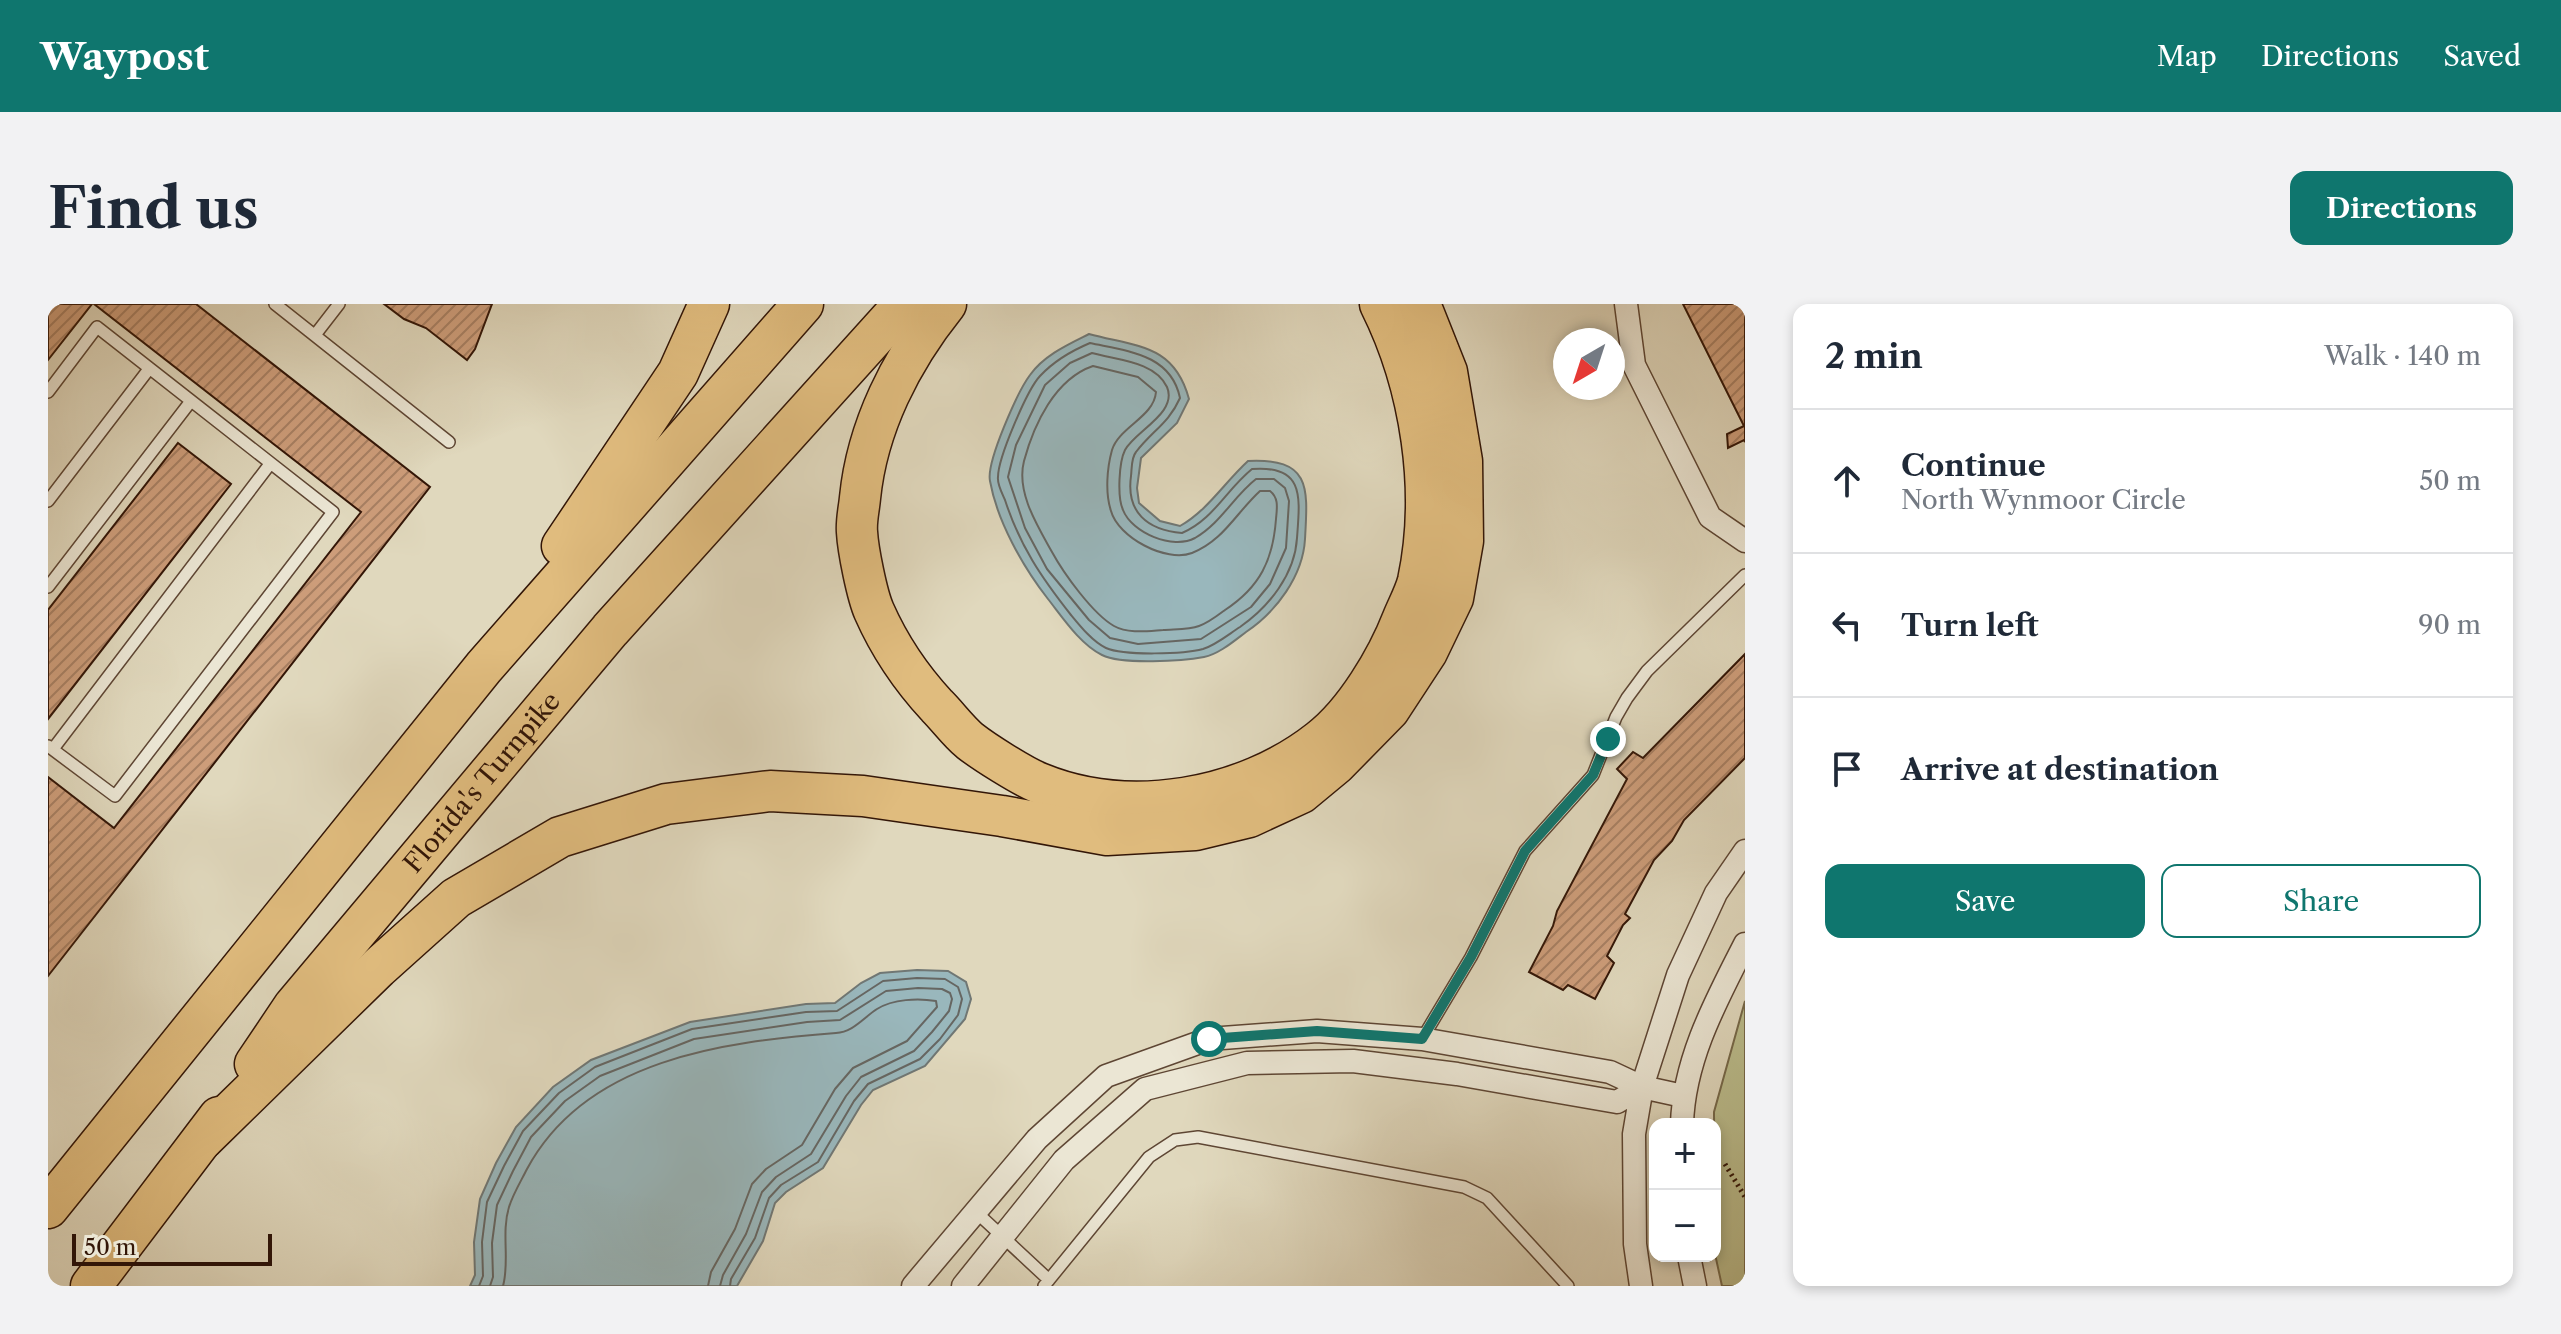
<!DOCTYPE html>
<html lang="en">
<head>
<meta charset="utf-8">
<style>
	:root { --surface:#fff; --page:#f2f2f3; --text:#1f2937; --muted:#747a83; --line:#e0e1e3; --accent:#0f766e }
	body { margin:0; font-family:"Libre Caslon Text",serif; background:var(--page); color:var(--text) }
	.controls { position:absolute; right:24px; bottom:24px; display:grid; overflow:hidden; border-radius:16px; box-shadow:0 4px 12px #0003 }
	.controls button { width:72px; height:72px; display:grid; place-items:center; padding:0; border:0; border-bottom:2px solid var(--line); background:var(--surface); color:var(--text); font:40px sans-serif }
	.compass { position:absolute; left:1505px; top:24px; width:72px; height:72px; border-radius:50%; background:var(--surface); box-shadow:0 4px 12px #0003; rotate:219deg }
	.scale { position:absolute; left:24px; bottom:20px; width:200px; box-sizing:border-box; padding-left:8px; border:4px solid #331607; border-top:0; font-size:22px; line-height:28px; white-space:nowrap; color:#331607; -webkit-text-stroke:6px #ebe6d4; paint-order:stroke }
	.stop { position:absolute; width:24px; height:24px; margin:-18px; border:6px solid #0f766e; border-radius:50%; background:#fff }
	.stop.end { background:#0f766e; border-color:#fff; box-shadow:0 2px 8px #0008 }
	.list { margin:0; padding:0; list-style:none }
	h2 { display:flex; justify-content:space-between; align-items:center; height:104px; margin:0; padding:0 32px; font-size:34px }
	h2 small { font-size:26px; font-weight:400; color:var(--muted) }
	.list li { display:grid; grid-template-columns:52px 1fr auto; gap:24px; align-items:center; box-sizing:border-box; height:144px; padding:0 32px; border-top:2px solid var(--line) }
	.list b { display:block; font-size:30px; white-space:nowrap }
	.list p { margin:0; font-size:26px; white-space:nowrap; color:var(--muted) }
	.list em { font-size:26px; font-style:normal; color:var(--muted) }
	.actions { display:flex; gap:16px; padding:24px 32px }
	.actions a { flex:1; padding:18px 0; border:2px solid var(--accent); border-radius:16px; text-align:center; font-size:28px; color:var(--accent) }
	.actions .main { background:var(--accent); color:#fff }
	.icon { flex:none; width:44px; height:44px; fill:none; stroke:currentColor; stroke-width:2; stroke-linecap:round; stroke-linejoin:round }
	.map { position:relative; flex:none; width:1697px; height:982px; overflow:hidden; border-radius:16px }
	header { display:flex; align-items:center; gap:48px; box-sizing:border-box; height:112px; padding:0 40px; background:var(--accent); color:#fff }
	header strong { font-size:38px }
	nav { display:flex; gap:44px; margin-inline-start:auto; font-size:28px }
	.intro { display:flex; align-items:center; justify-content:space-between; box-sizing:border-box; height:192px; padding:0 48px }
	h1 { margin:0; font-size:56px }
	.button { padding:20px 36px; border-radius:16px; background:var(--accent); color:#fff; font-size:28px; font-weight:700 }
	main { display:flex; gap:48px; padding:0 48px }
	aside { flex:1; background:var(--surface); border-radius:16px; box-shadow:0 4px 12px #0003 }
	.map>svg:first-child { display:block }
	.grass { fill:#babc8c; stroke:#76694a; stroke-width:2 }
	.water { fill:#99b7bc; stroke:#707774; stroke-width:2 }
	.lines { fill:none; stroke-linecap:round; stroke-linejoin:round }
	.shore { stroke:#666662; stroke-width:2 }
	.building { fill:url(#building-hatch); stroke:#331607; stroke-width:2 }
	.lane-casing { stroke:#5e4634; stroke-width:14 }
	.street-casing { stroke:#5e4634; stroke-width:25 }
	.highway-casing { stroke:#331607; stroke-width:43 }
	.path { stroke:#331607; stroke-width:5; stroke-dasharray:2 4; stroke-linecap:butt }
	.lane { stroke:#ebe6d4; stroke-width:11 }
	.street { stroke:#ebe6d4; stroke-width:22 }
	.highway { stroke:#e0bc7e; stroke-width:40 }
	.route { stroke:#0f766e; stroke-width:10 }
	.labels { text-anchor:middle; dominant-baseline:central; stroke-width:8; stroke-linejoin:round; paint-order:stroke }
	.street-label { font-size:26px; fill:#331607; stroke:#ebe6d4 }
</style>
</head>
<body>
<header>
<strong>Waypost</strong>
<nav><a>Map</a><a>Directions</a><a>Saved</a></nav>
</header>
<div class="intro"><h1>Find us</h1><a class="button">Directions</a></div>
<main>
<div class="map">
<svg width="1697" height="982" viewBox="0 0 1697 982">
	<defs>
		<pattern id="building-hatch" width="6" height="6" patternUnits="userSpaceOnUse" patternTransform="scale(2)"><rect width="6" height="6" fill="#cd9d7a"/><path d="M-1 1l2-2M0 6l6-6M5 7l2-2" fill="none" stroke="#a77f62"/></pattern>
	</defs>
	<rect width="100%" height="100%" fill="#e0d8bd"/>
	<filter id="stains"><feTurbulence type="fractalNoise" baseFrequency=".0025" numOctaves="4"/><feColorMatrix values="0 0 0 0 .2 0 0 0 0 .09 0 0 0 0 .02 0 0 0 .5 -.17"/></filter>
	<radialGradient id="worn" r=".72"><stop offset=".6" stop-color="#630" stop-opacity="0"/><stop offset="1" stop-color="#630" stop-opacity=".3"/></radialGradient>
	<!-- grass -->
	<path class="grass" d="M 1697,697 L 1697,982 L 1674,982 L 1667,950 L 1666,808 Z"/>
	<!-- water -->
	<path class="water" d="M 1041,30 C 1089,43 1126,40 1141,95 L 1129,119 L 1093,154 L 1089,184 L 1091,199 L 1112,217 L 1132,222 C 1160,206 1176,179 1200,157 C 1263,154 1260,183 1257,235 C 1255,272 1228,308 1198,328 C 1186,337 1171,350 1156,353 C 1135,357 1074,361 1054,351 C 1032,340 1015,314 1000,295 C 975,263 949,217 942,177 C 938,158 970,87 982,71 C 996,51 1021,40 1041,30 Z
		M 869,666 L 900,667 L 918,678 L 923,695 L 917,715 L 877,762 L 825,786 L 813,801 L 775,864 L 738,888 L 727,899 L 715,937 L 689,982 L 422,982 L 427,971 L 426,938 L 432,895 L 448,859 L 468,823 L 505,783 L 543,756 L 642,718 L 758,700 L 787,699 L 813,679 L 832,669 Z"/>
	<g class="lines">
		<!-- shore -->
		<path class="shore" d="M 1042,39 C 1079,47 1123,50 1132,94 C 1121,119 1104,127 1088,148 C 1083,154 1084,164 1083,172 C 1078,208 1099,226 1134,229 C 1165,216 1178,186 1204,165 C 1257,161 1252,193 1249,234 C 1247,270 1221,303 1192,323 C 1181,330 1168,341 1155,345 C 1137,350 1076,352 1058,344 C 1045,338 1032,322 1023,311 C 993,273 972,242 957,196 C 954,189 949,180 950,173 C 950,154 979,86 992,72 C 1006,57 1023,47 1042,39 Z
			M 1044,49 C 1068,56 1107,57 1119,83 C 1130,109 1087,127 1077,146 C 1071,158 1069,193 1075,206 C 1084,229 1125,246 1147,234 C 1173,219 1185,193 1208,175 L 1226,175 L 1237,184 L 1241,197 L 1238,244 L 1222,280 L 1203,303 L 1153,335 L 1090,340 L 1062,334 L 1041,316 L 999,265 L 977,224 L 960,173 L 968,141 L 997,81 L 1022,59 Z
			M 1045,62 L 1090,73 L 1108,88 C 1106,113 1071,123 1064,146 C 1059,164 1057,189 1063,207 C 1070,233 1118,259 1144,249 C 1175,237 1188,209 1212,187 L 1222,187 C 1231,194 1229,204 1228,215 C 1225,256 1212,283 1177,306 C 1169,312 1160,319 1151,322 C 1141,326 1126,325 1115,326 C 1100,327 1080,330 1066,322 C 1045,310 1016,270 1004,248 C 989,221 968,188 976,157 C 986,120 1007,75 1045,62 Z
			M 431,982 L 435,972 L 434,938 L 439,898 L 456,862 L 475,827 L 511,789 L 547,763 L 644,725 L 758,708 L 789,707 L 835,677 L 869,674 L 897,675 L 910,683 L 914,695 L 910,711 L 892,735 L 872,755 L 820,780 L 806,797 L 770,858 L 733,881 L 721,894 L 707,934 L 683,975 L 682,982
			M 442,982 L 445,973 L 444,939 L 449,901 L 465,867 L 483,833 L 517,797 L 552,772 L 646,735 L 759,718 L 792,716 L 838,687 L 870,684 L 894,685 L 902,689 L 904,695 L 901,707 L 884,728 L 866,747 L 813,773 L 798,792 L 763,850 L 728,873 L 714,888 L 698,930 L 675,971 L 672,982
			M 455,982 C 462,957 453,929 461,903 C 465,890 473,877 479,865 C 538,755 675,738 788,729 C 805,728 815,714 829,705 C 845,695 870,694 888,697 L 889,703 L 859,737 L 805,764 L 787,785 L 754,841 L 718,865 L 704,880 L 687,925 L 663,968 L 660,982"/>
	</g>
	<!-- building -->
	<path class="building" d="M 0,0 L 44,0 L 0,56 Z
		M 46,0 L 148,0 L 382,183 L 0,672 L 0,473 L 66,524 L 313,208 Z
		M 336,0 L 444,0 L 427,45 L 419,56 L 378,24 L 356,15 Z
		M 1635,0 L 1697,0 L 1697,138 L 1696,136 L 1680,144 L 1679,130 L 1696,122 Z
		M 130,139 L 183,180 L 0,415 L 0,306 Z
		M 1697,350 L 1697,454 L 1636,516 L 1624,537 L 1606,556 L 1577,610 L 1582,614 L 1575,621 L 1559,652 L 1566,659 L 1547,695 L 1520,681 L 1515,686 L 1481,668 L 1505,622 L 1509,607 L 1579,475 L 1569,465 L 1585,448 L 1595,454 Z"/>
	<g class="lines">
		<!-- lane casing -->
		<g class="lane-casing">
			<path id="lane" d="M 227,0 L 401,138
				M 267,31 L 291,0
				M 0,88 L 49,23 L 285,208 L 67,492 L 0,442
				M 0,197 L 101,65
				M 0,283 L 143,97
				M 5,445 L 222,160
				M 1374,735 L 1423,653 L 1477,547 L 1545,471 L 1568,413 L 1579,394 L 1599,367 L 1697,271
				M 927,907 L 1001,976
				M 996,982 L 1101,853 L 1127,836 L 1150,833 L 1416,883 L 1439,894 L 1520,982"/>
		</g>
		<!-- street casing -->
		<g class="street-casing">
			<path id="street" d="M 1578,0 L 1586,61 L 1662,213 L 1697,237
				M 1634,820 C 1636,755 1668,697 1697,640
				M 1641,952 L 1647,982
				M 865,982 L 989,835 L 1058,772 L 1161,735 L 1269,727 L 1374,735 L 1562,768 L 1594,783 L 1635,792
				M 915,982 L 1016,856 L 1097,785 L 1199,759 L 1305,757 L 1409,770 L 1569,798 L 1594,783
				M 1593,982 L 1587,940 L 1586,830 L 1594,783 L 1630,671 L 1668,589 L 1697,547"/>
		</g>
		<!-- highway casing -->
		<g class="highway-casing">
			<g id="highway">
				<path d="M 898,0 C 853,56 819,123 812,194 C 811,205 808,217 809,228 C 810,246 819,291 826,307 C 841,341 864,375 889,402 C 900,413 910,427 922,437 C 936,448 974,472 991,479 C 1081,516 1196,496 1272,436 C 1307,409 1339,355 1355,314 C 1360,302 1367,289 1370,277 C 1389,187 1373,82 1332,0"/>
				<path d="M 514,242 L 630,69 L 661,0"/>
				<path id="s1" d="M 207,760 L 246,702 L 562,326 L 856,0"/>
				<path d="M 155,835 L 330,664 L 408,594 L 512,533 L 618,500 L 722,487 L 815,492 L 954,512 L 1059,531 L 1147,526 L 1201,513 L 1253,489 L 1288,460 L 1341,406 L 1379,348 L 1405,294 L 1415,237 L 1414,157 L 1399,68 L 1372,0"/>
				<path d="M 0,904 L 436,363 L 755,0"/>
				<path d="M 43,982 L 171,813"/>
			</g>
		</g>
		<!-- path -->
		<path class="path" d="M 1677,860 L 1697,893"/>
		<!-- lane -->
		<use href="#lane" class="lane"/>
		<!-- street -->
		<use href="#street" class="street"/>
		<!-- highway -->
		<use href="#highway" class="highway"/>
	</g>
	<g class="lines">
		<!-- route -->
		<path class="route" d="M 1161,735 L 1269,727 L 1374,735 L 1423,653 L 1477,547 L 1545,471 L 1560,435"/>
	</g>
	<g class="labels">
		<!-- street labels -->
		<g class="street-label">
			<text stroke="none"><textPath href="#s1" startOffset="362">Florida's Turnpike</textPath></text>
		</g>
	</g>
	<rect width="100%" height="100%" filter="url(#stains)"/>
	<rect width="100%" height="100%" fill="url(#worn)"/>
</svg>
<div class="controls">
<button>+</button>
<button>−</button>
</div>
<svg class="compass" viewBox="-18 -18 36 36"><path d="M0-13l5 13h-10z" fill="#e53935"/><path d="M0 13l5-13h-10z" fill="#747a83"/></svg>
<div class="scale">50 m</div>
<div class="stop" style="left:1161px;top:735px"></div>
<div class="stop end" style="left:1560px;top:435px"></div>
</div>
<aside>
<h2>2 min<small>Walk · 140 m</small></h2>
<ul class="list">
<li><svg class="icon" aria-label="ahead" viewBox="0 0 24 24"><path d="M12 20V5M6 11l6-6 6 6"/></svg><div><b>Continue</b><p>North Wynmoor Circle</p></div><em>50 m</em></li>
<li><svg class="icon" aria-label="left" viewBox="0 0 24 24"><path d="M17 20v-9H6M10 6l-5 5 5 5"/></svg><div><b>Turn left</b></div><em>90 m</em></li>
<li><svg class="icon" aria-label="arrive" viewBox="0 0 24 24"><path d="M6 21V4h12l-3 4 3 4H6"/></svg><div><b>Arrive at destination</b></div></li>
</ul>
<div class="actions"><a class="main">Save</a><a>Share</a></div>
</aside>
</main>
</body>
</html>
